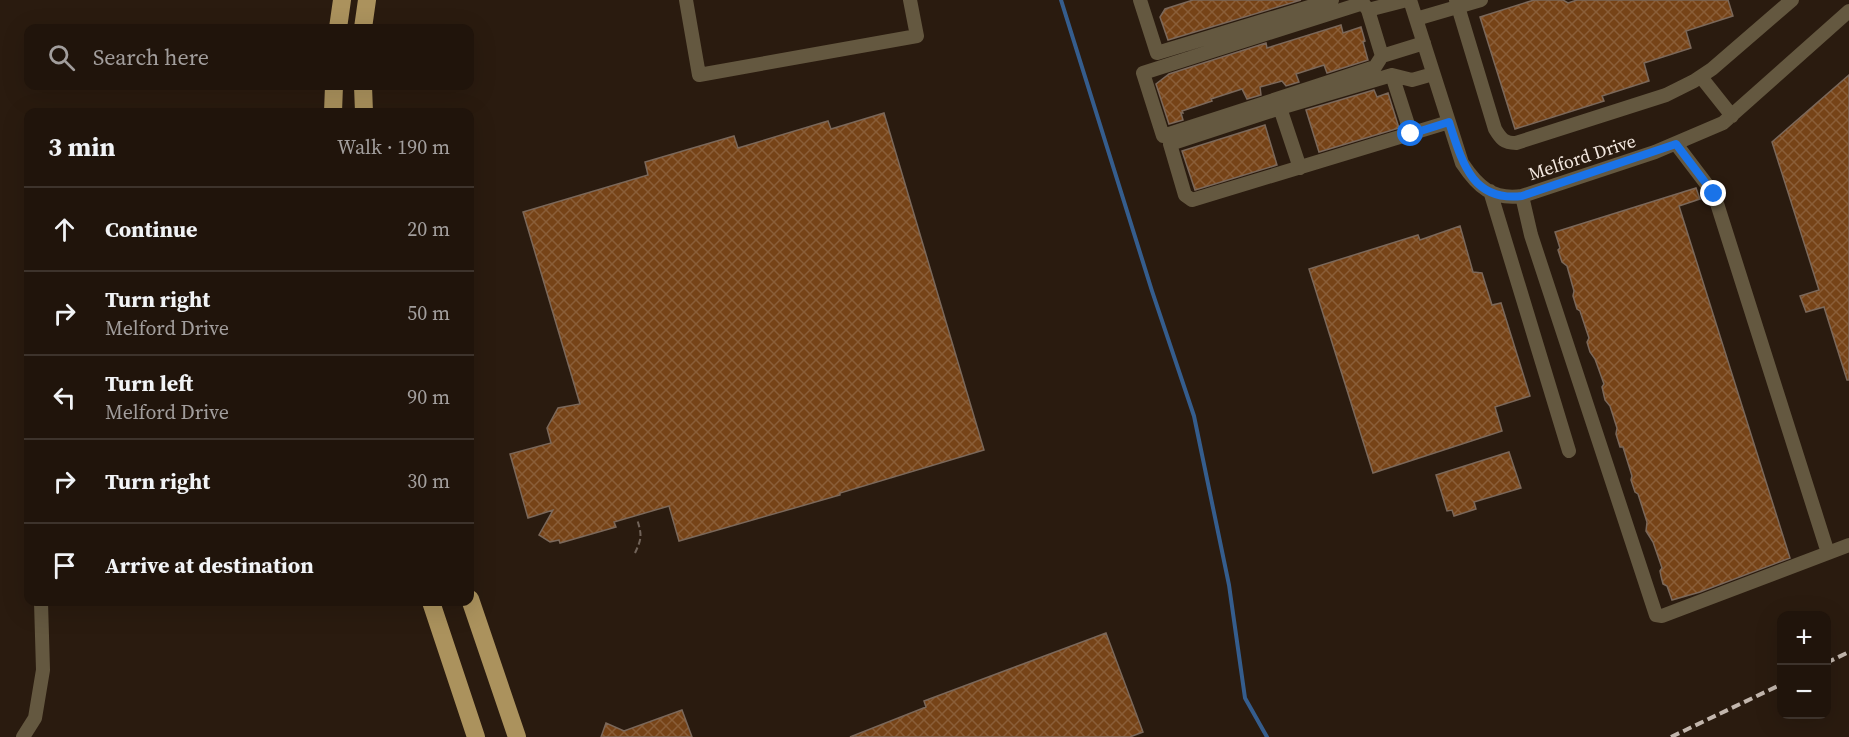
<!DOCTYPE html>
<html lang="en">
<head>
<meta charset="utf-8">
<style>
	:root { --surface:#20140b; --page:#281d14; --text:#f1f3f6; --muted:#a29e9d; --line:#3d332c }
	body { margin:0; font-family:"Source Serif 4",serif; background:var(--page); color:var(--text) }
	.controls { position:absolute; right:18px; bottom:18px; display:grid; overflow:hidden; border-radius:12px; box-shadow:0 6px 24px #0002 }
	.controls button { width:54px; height:54px; display:grid; place-items:center; padding:0; border:0; border-bottom:2px solid var(--line); background:var(--surface); color:var(--text); font:30px sans-serif }
	.stop { position:absolute; width:18px; height:18px; margin:-14px; border:4px solid #1a73e8; border-radius:50%; background:#fff }
	.stop.end { background:#1a73e8; border-color:#fff; box-shadow:0 2px 6px #0008 }
	.list { margin:0; padding:0; list-style:none }
	h2 { display:flex; justify-content:space-between; align-items:center; height:78px; margin:0; padding:0 24px; font-size:26px }
	h2 small { font-size:20px; font-weight:400; color:var(--muted) }
	.list li { display:grid; grid-template-columns:39px 1fr auto; gap:18px; align-items:center; box-sizing:border-box; height:84px; padding:0 24px; border-top:2px solid var(--line) }
	.list b { display:block; font-size:22px; white-space:nowrap }
	.list p { margin:0; font-size:20px; white-space:nowrap; color:var(--muted) }
	.list em { font-size:20px; font-style:normal; color:var(--muted) }
	.icon { flex:none; width:33px; height:33px; fill:none; stroke:currentColor; stroke-width:2; stroke-linecap:round; stroke-linejoin:round }
	.map { position:relative; flex:none; width:1849px; height:737px; overflow:hidden }
	.search { position:absolute; background:var(--surface); box-shadow:0 6px 24px #0002; left:24px; top:24px; width:450px; height:66px; display:flex; align-items:center; gap:15px; box-sizing:border-box; padding:0 21px; border-radius:12px; color:var(--muted); font-size:22px }
	.panel { position:absolute; background:var(--surface); box-shadow:0 6px 24px #0002; left:24px; top:108px; width:450px; height:498px; border-radius:12px }
	.map>svg:first-child { display:block }
	.lines { fill:none; stroke-linecap:round; stroke-linejoin:round }
	.stream { stroke:#355d8d; stroke-width:4 }
	.building { fill:url(#building-cross-hatch); stroke:#7b685a; stroke-width:1.5 }
	.path { stroke:#716359; stroke-width:2; stroke-dasharray:6 3; stroke-linecap:butt }
	.minor { stroke:#645840; stroke-width:14 }
	.major { stroke:#ab925d; stroke-width:18 }
	.rail { stroke:#c2b6ad; stroke-width:4; stroke-dasharray:9 4.5; stroke-linecap:butt }
	.route { stroke:#1a73e8; stroke-width:8 }
	.labels { text-anchor:middle; dominant-baseline:central; stroke-width:4.5; stroke-linejoin:round; paint-order:stroke }
	.street-label { font-size:18px; fill:#f4e9e1; stroke:#2a1b0f }
</style>
</head>
<body>
<div class="map">
<svg width="1849" height="737" viewBox="0 0 1849 737">
	<defs>
		<pattern id="building-cross-hatch" width="8" height="8" patternUnits="userSpaceOnUse" patternTransform="scale(1.5)"><rect width="8" height="8" fill="#764317"/><path d="M0 0l8 8M0 8l8-8" fill="none" stroke="#8a5e38"/></pattern>
	</defs>
	<rect width="100%" height="100%" fill="#2a1b0f"/>
	<g class="lines">
		<!-- stream -->
		<path class="stream" d="M 1061,0 L 1152,291 L 1194,416 L 1229,585 L 1245,698 L 1267,737"/>
	</g>
	<!-- building -->
	<path class="building" d="M 1193,0 L 1301,0 L 1168,40 L 1160,17 L 1165,9 Z
		M 1534,0 L 1563,0 L 1568,3 L 1577,0 L 1728,0 L 1733,16 L 1686,31 L 1691,48 L 1644,63 L 1649,81 L 1602,96 L 1604,101 L 1515,129 L 1480,17 Z
		M 1341,25 L 1343,33 L 1361,27 L 1365,41 L 1363,42 L 1368,60 L 1327,73 L 1324,65 L 1296,74 L 1299,82 L 1286,86 L 1282,81 L 1260,87 L 1261,95 L 1247,99 L 1242,89 L 1211,99 L 1212,101 L 1182,111 L 1183,113 L 1181,113 L 1183,120 L 1169,124 L 1156,84 L 1169,74 L 1266,43 L 1267,48 Z
		M 1849,75 L 1849,380 L 1847,380 L 1824,307 L 1806,312 L 1800,296 L 1819,290 L 1772,142 Z
		M 1374,90 L 1377,97 L 1388,93 L 1399,128 L 1319,152 L 1306,110 Z
		M 884,113 L 984,450 L 840,493 L 840,495 L 679,541 L 669,506 L 614,522 L 616,527 L 560,543 L 559,540 L 550,542 L 539,535 L 553,510 L 528,518 L 510,454 L 551,443 L 547,428 L 558,408 L 580,404 L 523,212 L 648,175 L 645,162 L 734,136 L 738,148 L 828,121 L 831,129 Z
		M 1265,125 L 1277,165 L 1195,190 L 1182,151 Z
		M 1696,188 L 1700,199 L 1679,206 L 1790,558 L 1700,592 L 1672,600 L 1667,586 L 1663,584 L 1661,576 L 1660,571 L 1662,568 L 1653,542 L 1646,531 L 1647,522 L 1638,494 L 1635,492 L 1631,480 L 1632,476 L 1623,447 L 1620,447 L 1616,434 L 1617,428 L 1610,406 L 1605,400 L 1602,387 L 1604,384 L 1595,359 L 1590,352 L 1587,342 L 1589,338 L 1580,311 L 1577,309 L 1573,296 L 1574,291 L 1567,266 L 1562,262 L 1558,250 L 1560,248 L 1555,232 Z
		M 1460,226 L 1473,272 L 1482,273 L 1492,305 L 1501,303 L 1530,396 L 1495,407 L 1502,431 L 1373,473 L 1309,269 L 1418,235 L 1420,240 Z
		M 1509,452 L 1521,488 L 1474,502 L 1476,509 L 1454,516 L 1452,510 L 1447,511 L 1436,475 Z
		M 1106,633 L 1143,732 L 1130,737 L 850,737 L 926,707 L 924,701 Z
		M 682,710 L 692,737 L 601,737 L 606,723 L 624,731 Z"/>
	<g class="lines">
		<!-- path -->
		<path class="path" d="M 635,553 C 642,538 642,535 637,519"/>
		<!-- minor -->
		<path class="minor" d="M 686,0 L 699,75 L 917,36 L 910,0
			M 1140,0 L 1157,53 L 1332,0
			M 1407,0 L 1368,10 L 1382,56 L 1424,43
			M 1410,0 L 1462,163 C 1478,187 1492,200 1522,196 L 1655,152 L 1723,123 L 1849,11
			M 1456,0 L 1495,129 C 1501,139 1504,143 1516,143 L 1666,95 L 1694,81 L 1712,69 L 1792,0
			M 1368,10 L 1363,3 L 1143,73 L 1163,136 L 1375,67 L 1382,56
			M 1416,19 L 1481,0
			M 1433,74 L 1412,80 L 1392,75 L 1280,108 L 1170,144 L 1185,195 L 1192,200 L 1449,122
			M 1392,75 L 1411,134
			M 1701,77 L 1732,116
			M 1280,108 L 1300,168
			M 1676,144 L 1714,194 L 1828,553
			M 1490,191 L 1569,451
			M 1522,196 L 1531,235 L 1656,615 L 1662,616 L 1849,545
			M 23,737 L 35,718 L 43,670 L 41,602"/>
		<!-- major -->
		<path class="major" d="M 338,28 L 342,0
			M 363,28 L 367,0
			M 363,86 L 364,112
			M 333,112 L 334,86
			M 470,599 L 517,737
			M 431,602 L 476,737"/>
		<!-- rail -->
		<path class="rail" d="M 1826,663 L 1849,652
			M 1671,737 L 1782,684"/>
	</g>
	<g class="lines">
		<!-- route -->
		<path class="route" d="M 1411,134 L 1449,122 C 1462,162 1472,202 1522,196 L 1676,144 L 1714,194"/>
	</g>
	<g class="labels">
		<!-- street labels -->
		<g class="street-label">
			<text transform="translate(1582 157) rotate(-18)">Melford Drive</text>
		</g>
	</g>
</svg>
<div class="controls">
<button>+</button>
<button>−</button>
</div>
<div class="stop" style="left:1411px;top:134px"></div>
<div class="stop end" style="left:1714px;top:194px"></div>
<div class="search"><svg class="icon" aria-label="search" viewBox="0 0 24 24"><circle cx="10" cy="10" r="6"/><path d="M15 15l6 6"/></svg>Search here</div>
<section class="panel">
<h2>3 min<small>Walk · 190 m</small></h2>
<ul class="list">
<li><svg class="icon" aria-label="ahead" viewBox="0 0 24 24"><path d="M12 20V5M6 11l6-6 6 6"/></svg><div><b>Continue</b></div><em>20 m</em></li>
<li><svg class="icon" aria-label="right" viewBox="0 0 24 24"><path d="M7 20v-9h11M14 6l5 5-5 5"/></svg><div><b>Turn right</b><p>Melford Drive</p></div><em>50 m</em></li>
<li><svg class="icon" aria-label="left" viewBox="0 0 24 24"><path d="M17 20v-9H6M10 6l-5 5 5 5"/></svg><div><b>Turn left</b><p>Melford Drive</p></div><em>90 m</em></li>
<li><svg class="icon" aria-label="right" viewBox="0 0 24 24"><path d="M7 20v-9h11M14 6l5 5-5 5"/></svg><div><b>Turn right</b></div><em>30 m</em></li>
<li><svg class="icon" aria-label="arrive" viewBox="0 0 24 24"><path d="M6 21V4h12l-3 4 3 4H6"/></svg><div><b>Arrive at destination</b></div></li>
</ul>
</section>
</div>
</body>
</html>
